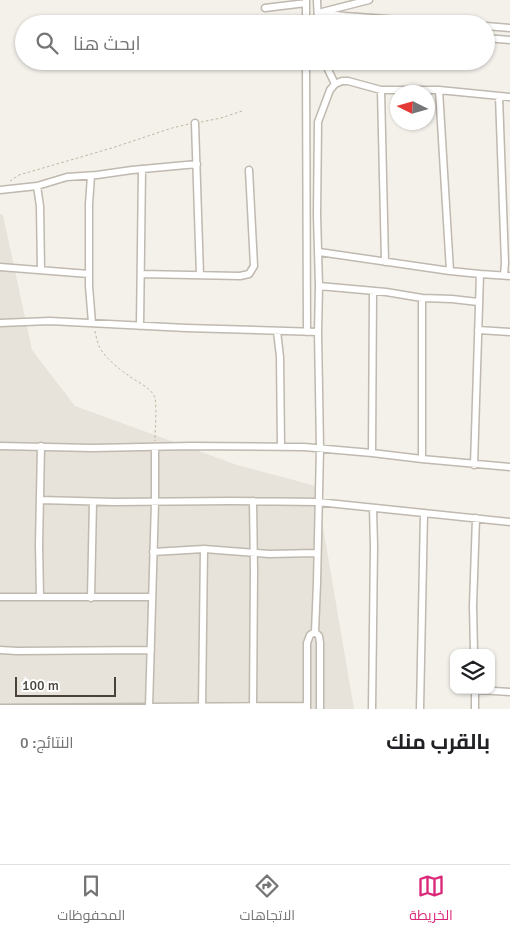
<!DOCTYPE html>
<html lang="ar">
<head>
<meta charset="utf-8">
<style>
	:root { --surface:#fff; --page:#f6f6f6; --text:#202124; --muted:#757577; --line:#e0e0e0; --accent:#db2777 }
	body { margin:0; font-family:Signika,Cairo,sans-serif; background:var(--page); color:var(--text); direction:rtl }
	.controls { position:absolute; right:15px; bottom:15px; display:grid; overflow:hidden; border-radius:10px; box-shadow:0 1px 4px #0004 }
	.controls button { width:45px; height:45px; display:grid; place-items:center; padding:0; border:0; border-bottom:1px solid var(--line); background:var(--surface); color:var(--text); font:25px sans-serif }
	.compass { position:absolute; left:390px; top:85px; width:45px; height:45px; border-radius:50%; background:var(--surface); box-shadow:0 1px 4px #0004; rotate:275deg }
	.scale { position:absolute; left:15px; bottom:12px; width:101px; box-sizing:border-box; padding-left:5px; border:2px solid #48423a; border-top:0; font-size:14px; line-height:18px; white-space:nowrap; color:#48423a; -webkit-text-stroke:4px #fff; paint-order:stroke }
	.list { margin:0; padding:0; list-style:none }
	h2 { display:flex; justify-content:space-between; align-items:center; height:65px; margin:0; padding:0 20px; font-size:21px }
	h2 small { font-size:16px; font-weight:400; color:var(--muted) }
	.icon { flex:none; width:28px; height:28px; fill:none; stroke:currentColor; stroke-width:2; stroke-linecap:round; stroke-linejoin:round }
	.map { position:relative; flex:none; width:510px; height:709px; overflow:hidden; direction:ltr }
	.search { position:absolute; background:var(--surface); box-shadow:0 1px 4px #0004; left:15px; right:15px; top:15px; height:55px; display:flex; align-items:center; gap:12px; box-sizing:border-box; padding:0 18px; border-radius:28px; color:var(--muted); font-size:19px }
	.sheet { height:155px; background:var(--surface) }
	nav { display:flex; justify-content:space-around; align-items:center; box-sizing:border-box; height:70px; border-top:1px solid var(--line); background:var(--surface); font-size:14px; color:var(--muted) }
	nav a { display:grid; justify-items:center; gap:2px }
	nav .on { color:var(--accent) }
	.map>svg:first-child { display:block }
	.residential { fill:#e7e3da }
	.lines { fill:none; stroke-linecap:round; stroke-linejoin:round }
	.minor-casing { stroke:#bfb9af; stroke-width:9 }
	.path { stroke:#bfb5a1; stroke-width:1; stroke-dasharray:2.5 2.5; stroke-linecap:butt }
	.minor { stroke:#fff; stroke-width:6 }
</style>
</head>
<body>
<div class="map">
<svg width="510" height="709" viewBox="0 0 510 709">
	<rect width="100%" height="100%" fill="#f4f1eb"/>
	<!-- residential -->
	<path class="residential" d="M 0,214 L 3,215 L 32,350 L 75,406 L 237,465 L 316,486 L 354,709 L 0,709 Z"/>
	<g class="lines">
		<!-- minor casing -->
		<g class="minor-casing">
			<path id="minor" d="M 317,0 L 318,24
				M 265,8 L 306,3
				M 322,12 L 369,0
				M 318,13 L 345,16 L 453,24
				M 306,24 L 306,0
				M 486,26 L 510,28
				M 486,38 L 510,40
				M 306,61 L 307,332
				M 324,61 L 335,84
				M 381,90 L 385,262
				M 439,90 L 450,271
				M 499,96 L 505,263 L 504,275
				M 195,123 L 200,275
				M 91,176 L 89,204 L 89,286 L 92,323
				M 37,186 L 40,206 L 41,270
				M 0,190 L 37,186 L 67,177 L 97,175 L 132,170 L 197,164
				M 319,252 L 450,271 L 480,274 L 474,465
				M 0,267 L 89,274
				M 141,274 L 240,276 L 249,274 L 254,266 L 249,170
				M 480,274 L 510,276
				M 319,286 L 386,292 L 422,298 L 452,299 L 478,302
				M 422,298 L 422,459
				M 0,323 L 50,321 L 186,328 L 318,332
				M 140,326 L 142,169
				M 478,330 L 510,332
				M 277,331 L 280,357 L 281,447
				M 0,446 L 93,448 L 191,446 L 304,447 L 372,453 L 422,459 L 510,467
				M 372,453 L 373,291
				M 40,500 L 115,502 L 231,501 L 318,502 L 510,522
				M 253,501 L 254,571 L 253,707
				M 153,552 L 204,549 L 269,554 L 317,553
				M 0,597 L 152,597
				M 40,597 L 39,545 L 41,446
				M 91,598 L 93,502
				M 315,632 L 317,583 L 320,448 L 318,332 L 319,286 L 317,215 L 318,122 L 330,90 L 335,84 L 342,81 L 348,81 L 381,90 L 439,90 L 510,97
				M 0,650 L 17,651 L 151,650
				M 474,653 L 473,606 L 476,518
				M 478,690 L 510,692
				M 149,707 L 155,502 L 155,447
				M 202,707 L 204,549
				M 0,708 L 307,706
				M 307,709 L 307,643 L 310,635 L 315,632 L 319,636 L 320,643 L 320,709
				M 372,709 L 374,546 L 373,508
				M 420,709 L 424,513
				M 475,709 L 475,690"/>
		</g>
		<!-- path -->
		<path class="path" d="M 201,122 L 221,118 L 242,111
			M 10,181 L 19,175 L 112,148 L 172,128 L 189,124
			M 95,331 C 96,336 97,341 99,346 C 103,356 119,369 129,376 C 137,382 152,388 155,398 C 157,409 155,429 155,441"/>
		<!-- minor -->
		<use href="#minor" class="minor"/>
	</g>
</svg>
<div class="controls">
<button><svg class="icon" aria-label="layers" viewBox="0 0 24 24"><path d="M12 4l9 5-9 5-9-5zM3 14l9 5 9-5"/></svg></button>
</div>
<svg class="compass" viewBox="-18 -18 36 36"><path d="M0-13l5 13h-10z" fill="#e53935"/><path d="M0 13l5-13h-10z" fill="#757577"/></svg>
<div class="scale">100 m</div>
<div class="search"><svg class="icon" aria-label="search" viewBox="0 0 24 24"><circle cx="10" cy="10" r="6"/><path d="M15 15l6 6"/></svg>ابحث هنا</div>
</div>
<section class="sheet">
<h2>بالقرب منك<small>النتائج: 0</small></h2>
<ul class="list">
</ul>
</section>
<nav>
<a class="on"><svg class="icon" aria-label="map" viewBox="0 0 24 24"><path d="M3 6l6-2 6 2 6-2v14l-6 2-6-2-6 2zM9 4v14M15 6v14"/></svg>الخريطة</a>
<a><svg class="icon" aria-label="directions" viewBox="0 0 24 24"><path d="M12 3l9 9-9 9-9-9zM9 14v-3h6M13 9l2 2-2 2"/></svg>الاتجاهات</a>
<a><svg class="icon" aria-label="saved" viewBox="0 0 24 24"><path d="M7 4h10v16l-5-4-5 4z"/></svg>المحفوظات</a>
</nav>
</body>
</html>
